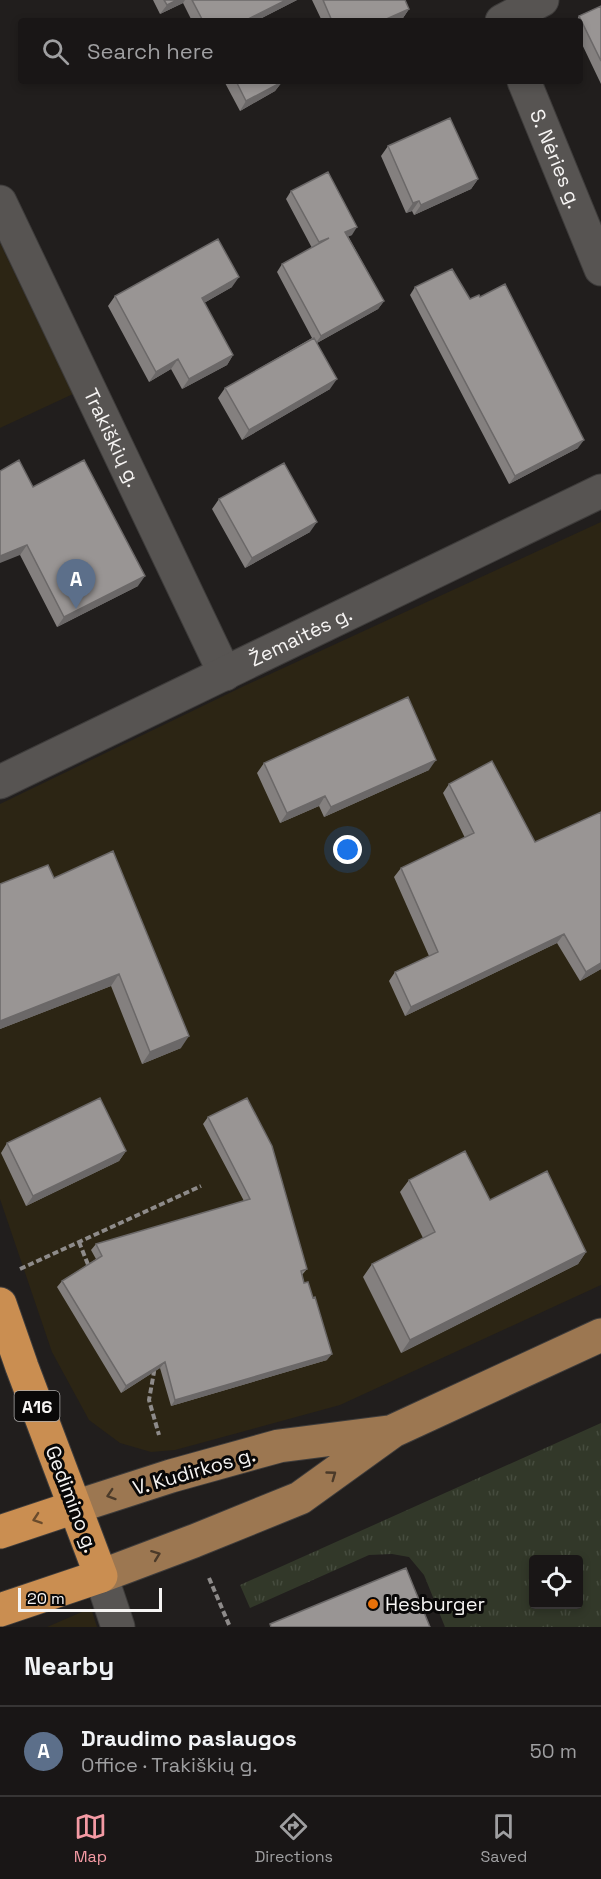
<!DOCTYPE html>
<html lang="en">
<head>
<meta charset="utf-8">
<style>
	:root { --surface:#191616; --page:#262323; --text:#f1f3f6; --muted:#9f9fa1; --line:#373535; --accent:#f49aa4 }
	body { margin:0; font-family:"Space Grotesk",sans-serif; background:var(--page); color:var(--text) }
	.controls { position:absolute; right:18px; bottom:18px; display:grid; overflow:hidden; border-radius:6px; box-shadow:0 3px 9px #0003 }
	.controls button { width:54px; height:54px; display:grid; place-items:center; padding:0; border:0; border-bottom:2px solid var(--line); background:var(--surface); color:var(--text); font:30px sans-serif }
	.scale { position:absolute; left:18px; bottom:15px; width:144px; box-sizing:border-box; padding-left:6px; border:3px solid #f6f4f3; border-top:0; font-size:16px; line-height:21px; white-space:nowrap; color:#f6f4f3; -webkit-text-stroke:4px #090808; paint-order:stroke }
	.you { position:absolute; left:348px; top:850px; width:21px; height:21px; margin:-15px; border:4px solid #fff; border-radius:50%; background:#1a73e8; box-shadow:0 0 0 9px #1a73e833 }
	.badge { display:grid; place-items:center; width:39px; height:39px; border-radius:50%; background:var(--accent); color:#fff; font-size:20px; font-weight:700 }
	.pin { position:absolute; translate:-50% -50px; filter:drop-shadow(0 2px 3px #0008) }
	.pin::after { content:''; position:absolute; top:32px; width:21px; height:18px; background:inherit; clip-path:polygon(0 0,100% 0,50% 100%) }
	.list { margin:0; padding:0; list-style:none }
	h2 { display:flex; justify-content:space-between; align-items:center; height:78px; margin:0; padding:0 24px; font-size:26px }
	h2 small { font-size:20px; font-weight:400; color:var(--muted) }
	.list li { display:grid; grid-template-columns:39px 1fr auto; gap:18px; align-items:center; box-sizing:border-box; height:90px; padding:0 24px; border-top:2px solid var(--line) }
	.list b { display:block; font-size:22px; white-space:nowrap }
	.list p { margin:0; font-size:20px; white-space:nowrap; color:var(--muted) }
	.list em { font-size:20px; font-style:normal; color:var(--muted) }
	.icon { flex:none; width:33px; height:33px; fill:none; stroke:currentColor; stroke-width:2; stroke-linecap:round; stroke-linejoin:round }
	.map { position:relative; flex:none; width:601px; height:1627px; overflow:hidden }
	.search { position:absolute; background:var(--surface); box-shadow:0 3px 9px #0003; left:18px; right:18px; top:18px; height:66px; display:flex; align-items:center; gap:15px; box-sizing:border-box; padding:0 21px; border-radius:6px; color:var(--muted); font-size:22px }
	.sheet { height:168px; background:var(--surface) }
	nav { display:flex; justify-content:space-around; align-items:center; box-sizing:border-box; height:84px; border-top:2px solid var(--line); background:var(--surface); font-size:16px; color:var(--muted) }
	nav a { display:grid; justify-items:center; gap:3px }
	nav .on { color:var(--accent) }
	.map>svg:first-child { display:block }
	.commercial { fill:#2c2514 }
	.grass { fill:url(#grass-tufts); fill-rule:evenodd }
	.lines { fill:none; stroke-linecap:round; stroke-linejoin:round }
	.street-casing { stroke:#3e3c3b; stroke-width:35 }
	.primary-casing { stroke:#3e3c3b; stroke-width:35 }
	.highway-casing { stroke:#3e3c3b; stroke-width:35 }
	.path { stroke:#8e8b8a; stroke-width:4; stroke-dasharray:6 3; stroke-linecap:butt }
	.street { stroke:#575452; stroke-width:33 }
	.primary { stroke:#9c7751; stroke-width:33 }
	.highway { stroke:#ca8e51; stroke-width:33 }
	.wall { fill:#84807f }
	.shaded-wall { fill:#6b6868 }
	.building { fill:#999594; stroke:#6b6868; stroke-width:1.5 }
	.oneway { stroke:#4b3a29 }
	.oneway2 { stroke:#6a4b2c }
	.food-dot { fill:#e8710a; stroke:#090808; stroke-width:2 }
	.labels { text-anchor:middle; dominant-baseline:central; stroke-width:6; stroke-linejoin:round; paint-order:stroke }
	.shield { fill:#090808; stroke:#afadac; stroke-width:1.5 }
	.shield-label { font-size:18px; font-weight:bold; fill:#f6f4f3 }
	.street-label { font-size:20px; fill:#f6f4f3; stroke:#090808 }
	.poi-label { font-size:20px; fill:#f6f4f3; stroke:#090808; text-anchor:start }
</style>
</head>
<body>
<div class="map">
<svg width="601" height="1627" viewBox="0 0 601 1627">
	<defs>
		<pattern id="grass-tufts" width="24" height="20" patternUnits="userSpaceOnUse" patternTransform="scale(1.5)"><rect width="24" height="20" fill="#323829"/><path d="M3 7l-1-3M5 7V3M7 7l1-3M15 17l-1-3M17 17v-4M19 17l1-3" fill="none" stroke="#464c3e"/></pattern>
	</defs>
	<rect width="100%" height="100%" fill="#211e1d"/>
	<!-- commercial -->
	<path class="commercial" d="M 0,243 L 73,394 L 0,428 Z
		M 601,522 L 601,1285 L 340,1405 L 175,1450 L 151,1452 L 120,1443 L 89,1420 L 52,1352 L 0,1199 L 0,804 L 244,686 Z
		M 91,1608 L 97,1627 L 47,1627 Z"/>
	<!-- grass -->
	<path class="grass" d="M 601,1423 L 601,1627 L 445,1627 L 424,1575 L 409,1557 L 392,1554 L 369,1555 L 250,1608 L 240,1585 ZM 534,1560 L 578,1560 L 578,1604 L 534,1604 Z"/>
	<g class="lines">
		<!-- street casing -->
		<g class="street-casing">
			<g id="street">
				<path d="M 502,21 L 542,0"/>
				<path id="s1" d="M 524,81 L 601,269"/>
				<path id="s2" d="M 0,202 L 225,674"/>
				<path id="s3" d="M 0,782 L 601,491"/>
				<path d="M 101,1576 L 118,1627"/>
			</g>
		</g>
		<!-- primary casing -->
		<g class="primary-casing">
			<path id="primary" d="M 75,1507 L 171,1476 L 279,1446 L 388,1432
				M 101,1576 L 194,1541 L 300,1498 L 393,1431 L 601,1335"/>
		</g>
		<!-- highway casing -->
		<g class="highway-casing">
			<path id="highway" d="M 0,1304 L 22,1367 L 101,1576 L 0,1610
				M 0,1532 L 75,1507"/>
		</g>
		<!-- path -->
		<path class="path" d="M 79,1242 L 89,1267
			M 20,1269 L 201,1186
			M 153,1370 L 154,1372 L 149,1400 L 159,1435
			M 209,1578 L 230,1627"/>
		<!-- street -->
		<use href="#street" class="street"/>
		<!-- primary -->
		<use href="#primary" class="primary"/>
		<!-- highway -->
		<use href="#highway" class="highway"/>
	</g>
	<!-- wall -->
	<path class="wall" d="M 153,0 L 297,0 L 256,21 L 192,21 L 183,3 L 160,14 Z
		M 312,0 L 405,0 L 409,9 L 403,18 L 396,21 L 322,21 Z
		M 601,6 L 601,84 L 580,40 L 580,21 L 576,21 L 579,16 Z
		M 224,81 L 281,81 L 282,82 L 275,91 L 240,111 Z
		M 388,146 L 478,179 L 471,189 L 414,215 L 412,211 L 406,213 L 381,156 Z
		M 291,191 L 352,235 L 348,236 L 384,301 L 378,309 L 317,343 L 330,389 L 242,440 L 218,398 L 225,388 L 312,338 L 277,272 L 282,264 L 312,248 L 286,199 Z
		M 232,287 L 204,303 L 233,355 L 227,365 L 182,389 L 171,369 L 149,382 L 108,306 L 115,296 Z
		M 415,287 L 470,299 L 578,448 L 509,484 L 410,295 Z
		M 33,487 L 138,586 L 57,627 L 20,555 Z
		M 219,499 L 310,532 L 245,568 L 212,509 Z
		M 264,763 L 429,770 L 324,817 L 319,806 L 280,823 L 257,773 Z
		M 449,784 L 535,842 L 601,812 L 601,969 L 580,981 L 557,943 L 405,1016 L 389,981 L 395,972 L 429,956 L 394,877 L 401,868 L 465,838 L 443,793 Z
		M 54,878 L 181,1048 L 142,1064 L 111,986 L 0,1029 L 0,884 Z
		M 208,1117 L 307,1269 L 302,1275 L 327,1360 L 171,1406 L 160,1368 L 121,1393 L 57,1287 L 62,1281 L 96,1259 L 91,1250 L 96,1244 L 244,1201 L 203,1124 Z
		M 7,1143 L 126,1151 L 119,1161 L 26,1206 L 1,1153 Z
		M 409,1180 L 490,1200 L 586,1252 L 578,1264 L 401,1353 L 363,1277 L 372,1264 L 423,1238 L 400,1192 Z"/>
	<!-- shaded-wall -->
	<path class="shaded-wall" d="M 177,0 L 185,0 L 183,3 L 160,14 L 167,5 Z
		M 286,0 L 297,0 L 256,21 L 247,21 L 248,19 Z
		M 409,9 L 403,18 L 396,21 L 382,21 Z
		M 282,82 L 275,91 L 240,111 L 246,101 Z
		M 478,179 L 471,189 L 414,215 L 421,205 Z
		M 419,201 L 412,211 L 406,213 L 413,203 Z
		M 357,227 L 352,235 L 340,240 L 345,232 Z
		M 239,277 L 232,287 L 195,308 L 202,298 Z
		M 384,301 L 378,309 L 315,344 L 321,336 Z
		M 233,355 L 227,365 L 182,389 L 189,379 Z
		M 178,359 L 171,369 L 149,382 L 156,372 Z
		M 337,379 L 330,389 L 242,440 L 249,430 Z
		M 584,440 L 578,448 L 509,484 L 515,476 Z
		M 317,522 L 310,532 L 245,568 L 252,558 Z
		M 27,545 L 20,555 L 0,563 L 0,556 Z
		M 145,576 L 138,586 L 57,627 L 64,617 Z
		M 436,760 L 429,770 L 324,817 L 331,807 Z
		M 325,796 L 319,806 L 280,823 L 287,813 Z
		M 564,934 L 557,943 L 405,1016 L 411,1007 Z
		M 601,963 L 601,969 L 580,981 L 586,972 Z
		M 119,974 L 111,986 L 0,1029 L 0,1021 Z
		M 189,1036 L 181,1048 L 142,1064 L 150,1052 Z
		M 126,1151 L 119,1161 L 26,1206 L 33,1196 Z
		M 586,1252 L 578,1264 L 401,1353 L 410,1340 Z
		M 332,1354 L 327,1360 L 171,1406 L 175,1400 Z
		M 165,1362 L 160,1368 L 121,1393 L 126,1386 Z"/>
	<!-- building -->
	<path class="building" d="M 164,0 L 177,0 L 167,5 Z
		M 192,0 L 286,0 L 248,19 L 249,21 L 203,21 Z
		M 323,0 L 405,0 L 409,9 L 382,21 L 332,21 Z
		M 601,6 L 601,61 L 579,16 Z
		M 236,81 L 281,81 L 282,82 L 246,101 Z
		M 450,118 L 478,179 L 421,205 L 419,201 L 413,203 L 388,146 Z
		M 328,172 L 357,227 L 345,232 L 384,301 L 321,336 L 282,264 L 329,238 L 319,242 L 291,191 Z
		M 218,239 L 239,277 L 202,298 L 233,355 L 189,379 L 178,359 L 156,372 L 115,296 Z
		M 452,269 L 470,299 L 479,295 L 480,297 L 505,284 L 584,440 L 515,476 L 415,287 Z
		M 314,338 L 337,379 L 249,430 L 225,388 Z
		M 19,460 L 33,487 L 84,460 L 145,576 L 64,617 L 27,545 L 0,556 L 0,471 Z
		M 284,463 L 317,522 L 252,558 L 219,499 Z
		M 408,697 L 436,760 L 331,807 L 325,796 L 287,813 L 264,763 Z
		M 492,761 L 535,842 L 601,812 L 601,963 L 586,972 L 564,934 L 411,1007 L 395,972 L 438,952 L 401,868 L 474,833 L 449,784 Z
		M 113,851 L 189,1036 L 150,1052 L 119,974 L 0,1021 L 0,884 L 48,865 L 54,878 Z
		M 100,1098 L 126,1151 L 33,1196 L 7,1143 Z
		M 247,1098 L 272,1146 L 307,1269 L 301,1271 L 304,1283 L 308,1282 L 313,1298 L 315,1297 L 332,1354 L 175,1400 L 165,1362 L 126,1386 L 62,1281 L 102,1256 L 96,1244 L 250,1199 L 208,1117 Z
		M 465,1151 L 490,1200 L 547,1171 L 586,1252 L 410,1340 L 372,1264 L 435,1232 L 409,1180 Z
		M 406,1568 L 430,1627 L 271,1627 L 270,1624 Z"/>
	<!-- one-way arrows -->
	<defs><path id="oneway-chevron" d="M-2-3.5L2.5 0L-2 3.5" fill="none" stroke-width="1.6" stroke-linecap="round" stroke-linejoin="round" transform="scale(1.5)"/></defs>
	<g class="oneway">
		<use href="#oneway-chevron" transform="translate(332 1475) rotate(-36)"/>
		<use href="#oneway-chevron" transform="translate(111 1495) rotate(162)"/>
		<use href="#oneway-chevron" transform="translate(156 1555) rotate(-21)"/>
	</g>
	<use class="oneway2" href="#oneway-chevron" transform="translate(37 1519) rotate(161)"/>
	<!-- markers -->
	<circle class="food-dot" cx="373" cy="1604" r="6"/>
	<g class="labels">
		<!-- shield labels -->
		<rect class="shield" x="14.5" y="1391" width="45" height="30" rx="4.5"/>
		<g class="shield-label">
			<text x="37" y="1406">A16</text>
		</g>
		<!-- street labels -->
		<g class="street-label">
			<text stroke="none"><textPath href="#s1" startOffset="84">S. Nėries g.</textPath></text>
			<text stroke="none"><textPath href="#s2" startOffset="261">Trakiškių g.</textPath></text>
			<text stroke="none"><textPath href="#s3" startOffset="334">Žemaitės g.</textPath></text>
			<text transform="translate(194 1471) rotate(-16)">V. Kudirkos g.</text>
			<text transform="translate(72 1499) rotate(69)">Gedimino g.</text>
		</g>
		<!-- poi labels -->
		<g class="poi-label">
			<text x="385" y="1604">Hesburger</text>
		</g>
	</g>
</svg>
<div class="controls">
<button><svg class="icon" aria-label="locate" viewBox="0 0 24 24"><circle cx="12" cy="12" r="6"/><path d="M12 2v4M12 18v4M2 12h4M18 12h4"/></svg></button>
</div>
<div class="scale">20 m</div>
<div class="you"></div>
<div class="pin badge" style="left:76px;top:609px;background:#5c6f8a">A</div>
<div class="search"><svg class="icon" aria-label="search" viewBox="0 0 24 24"><circle cx="10" cy="10" r="6"/><path d="M15 15l6 6"/></svg>Search here</div>
</div>
<section class="sheet">
<h2>Nearby<small></small></h2>
<ul class="list">
<li><span class="badge" style="background:#5c6f8a">A</span><div><b>Draudimo paslaugos</b><p>Office · Trakiškių g.</p></div><em>50 m</em></li>
</ul>
</section>
<nav>
<a class="on"><svg class="icon" aria-label="map" viewBox="0 0 24 24"><path d="M3 6l6-2 6 2 6-2v14l-6 2-6-2-6 2zM9 4v14M15 6v14"/></svg>Map</a>
<a><svg class="icon" aria-label="directions" viewBox="0 0 24 24"><path d="M12 3l9 9-9 9-9-9zM9 14v-3h6M13 9l2 2-2 2"/></svg>Directions</a>
<a><svg class="icon" aria-label="saved" viewBox="0 0 24 24"><path d="M7 4h10v16l-5-4-5 4z"/></svg>Saved</a>
</nav>
</body>
</html>
